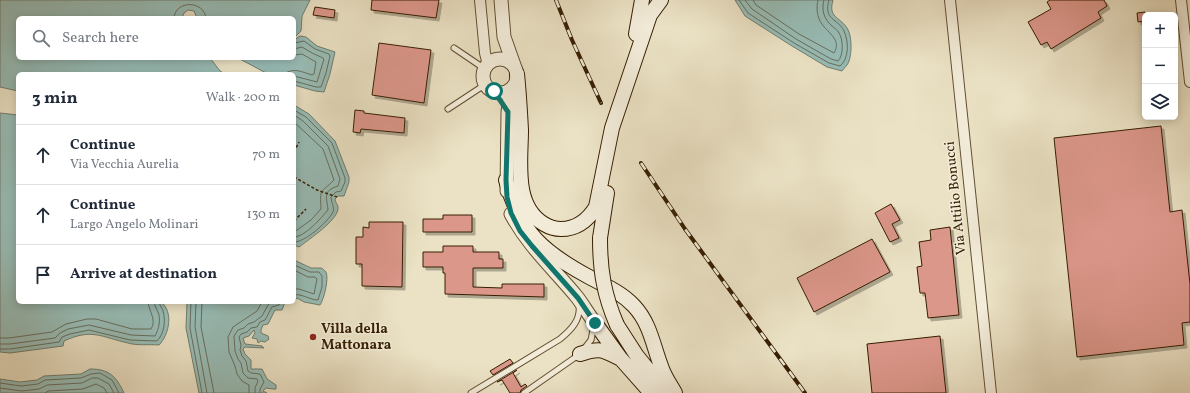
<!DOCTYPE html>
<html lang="en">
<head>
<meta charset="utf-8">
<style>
	:root { --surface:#fff; --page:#f6f6f7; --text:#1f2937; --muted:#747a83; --line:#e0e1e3 }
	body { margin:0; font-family:Vollkorn,serif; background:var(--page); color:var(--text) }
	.controls { position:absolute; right:12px; top:12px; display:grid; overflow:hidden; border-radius:6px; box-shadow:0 2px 10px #0003 }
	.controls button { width:36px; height:36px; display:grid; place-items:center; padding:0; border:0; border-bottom:1px solid var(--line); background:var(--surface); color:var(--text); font:20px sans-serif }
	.stop { position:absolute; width:12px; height:12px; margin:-9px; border:3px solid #0f766e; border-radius:50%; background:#fff }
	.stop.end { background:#0f766e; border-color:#fff; box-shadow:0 1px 4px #0008 }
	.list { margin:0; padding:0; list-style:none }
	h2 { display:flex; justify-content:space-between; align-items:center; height:52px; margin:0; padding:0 16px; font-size:17px }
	h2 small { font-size:13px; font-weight:400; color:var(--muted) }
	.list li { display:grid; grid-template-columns:26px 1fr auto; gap:12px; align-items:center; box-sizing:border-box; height:60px; padding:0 16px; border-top:1px solid var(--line) }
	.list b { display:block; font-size:15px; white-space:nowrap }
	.list p { margin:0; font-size:13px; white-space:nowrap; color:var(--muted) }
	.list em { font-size:13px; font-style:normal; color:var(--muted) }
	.icon { flex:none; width:22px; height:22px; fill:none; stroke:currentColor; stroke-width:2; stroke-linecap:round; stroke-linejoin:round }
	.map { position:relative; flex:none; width:1190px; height:393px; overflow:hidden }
	.search { position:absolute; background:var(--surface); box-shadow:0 2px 10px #0003; left:16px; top:16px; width:280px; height:44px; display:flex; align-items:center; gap:10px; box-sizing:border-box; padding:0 14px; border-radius:6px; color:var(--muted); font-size:15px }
	.panel { position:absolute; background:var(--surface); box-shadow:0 2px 10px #0003; left:16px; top:72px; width:280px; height:232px; border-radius:6px }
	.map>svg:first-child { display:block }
	.water { fill:#98bdb7; stroke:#717d6e }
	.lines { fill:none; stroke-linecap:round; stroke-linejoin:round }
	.shore { stroke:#676e5c; stroke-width:1 }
	.building { fill:#dc978b; stroke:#361e00; filter:url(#shadow) }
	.service-casing { stroke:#634f31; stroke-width:7 }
	.minor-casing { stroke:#634f31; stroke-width:12 }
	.tertiary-casing { stroke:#634f31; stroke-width:15 }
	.secondary-casing { stroke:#361e00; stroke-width:16 }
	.path { stroke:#361e00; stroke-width:1.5; stroke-dasharray:3 2; stroke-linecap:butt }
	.service { stroke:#f2ecd9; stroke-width:5 }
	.minor { stroke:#f2ecd9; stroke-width:10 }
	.tertiary { stroke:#f2ecd9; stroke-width:13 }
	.secondary { stroke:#f2ecd9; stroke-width:14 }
	.rail-casing { stroke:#361e00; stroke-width:4 }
	.rail { stroke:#f2ecd9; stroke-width:2.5; stroke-dasharray:8; stroke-linecap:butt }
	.secondary-bridge-casing { stroke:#361e00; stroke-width:16; stroke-linecap:butt }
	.secondary-bridge { stroke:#f2ecd9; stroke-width:14 }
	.route { stroke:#0f766e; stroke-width:5 }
	.poi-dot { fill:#8f2418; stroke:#f2ecd9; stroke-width:1.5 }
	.labels { text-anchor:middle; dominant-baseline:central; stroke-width:3; stroke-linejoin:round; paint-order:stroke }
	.street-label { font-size:14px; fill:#361e00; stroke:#f2ecd9 }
	.poi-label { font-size:14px; font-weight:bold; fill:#361e00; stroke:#f2ecd9; text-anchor:start }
</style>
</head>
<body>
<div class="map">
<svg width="1190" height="393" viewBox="0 0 1190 393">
	<defs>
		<filter id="shadow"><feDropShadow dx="3" dy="3" stdDeviation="0" flood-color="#0004"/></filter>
	</defs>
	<rect width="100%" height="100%" fill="#ebe2c5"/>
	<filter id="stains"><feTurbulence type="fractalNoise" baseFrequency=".005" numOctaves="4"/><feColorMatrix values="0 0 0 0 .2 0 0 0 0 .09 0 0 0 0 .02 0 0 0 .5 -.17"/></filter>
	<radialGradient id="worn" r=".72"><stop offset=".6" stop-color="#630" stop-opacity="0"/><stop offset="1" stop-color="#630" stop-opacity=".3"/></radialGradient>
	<!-- water -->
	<path class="water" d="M 0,0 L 310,0 L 302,16 L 301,31 L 294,38 L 294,18 L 197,18 L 194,11 L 188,10 L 184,13 L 182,18 L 18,18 L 18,58 L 210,58 L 220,71 L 225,74 L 18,74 L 18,91 L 0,87 Z
		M 735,0 L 833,0 C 828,18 839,16 847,28 C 852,35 852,53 849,61 C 848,65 844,68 842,71 L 827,67 L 792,46 L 745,16 Z
		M 300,36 L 306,37 L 317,46 L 335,52 L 330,74 L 324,92 L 315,91 L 294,85 L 294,74 L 268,74 L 238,58 L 294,58 L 294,40 Z
		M 294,105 L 309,114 L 335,141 L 349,177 L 349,182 L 344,196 L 338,196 L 335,199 C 335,202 338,205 338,207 C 340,219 308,240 299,247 L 294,245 Z
		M 0,113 L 18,115 L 18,302 L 161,302 C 174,312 169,335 159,345 C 149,344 138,346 128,343 C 101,337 92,328 64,341 L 63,346 L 10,353 L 0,352 Z
		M 294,260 L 311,268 L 321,268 C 322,268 325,271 326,272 C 329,279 324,299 320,305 L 304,302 L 297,298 L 294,301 Z
		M 187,302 L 285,302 L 282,310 L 275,310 L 268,324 L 263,325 L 261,330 L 261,333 L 268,336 L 269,339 L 265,342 L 261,341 L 258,343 L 257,339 L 252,338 L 255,333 L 254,330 L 249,336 L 243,338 L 245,344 L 262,346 L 264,348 L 245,347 L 243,349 L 245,354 L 251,360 L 251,369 L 262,369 L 267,379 L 276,385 L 276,389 L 273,389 L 266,388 L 263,391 L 267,393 L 199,393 L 186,328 Z
		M 90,369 C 109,369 116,376 124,393 L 0,393 L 0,379 L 20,382 L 37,380 L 44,376 L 81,374 Z"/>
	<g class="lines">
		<!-- shore -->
		<path class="shore" d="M 739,0 L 748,13 L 794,43 L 829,63 L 840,66 C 849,59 849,42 844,31 C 838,18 823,21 829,0
			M 745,0 L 752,9 L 796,39 L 831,59 L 838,61 C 844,55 843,39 839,33 C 838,30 834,28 832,26 C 824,19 821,10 824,0
			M 753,0 L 756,5 L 799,34 L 834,53 C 842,40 828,33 822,24 C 817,18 816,7 818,0
			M 174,18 C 175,0 204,0 206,18
			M 294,43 L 304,41 L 315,49 L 329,54 L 330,56 L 326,73 L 321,87 L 316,87 L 294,81
			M 294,49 L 302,47 L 312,53 L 323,58 L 324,59 L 317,82 L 294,76
			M 284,74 C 294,67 302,72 312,75 L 314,74 L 316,62 L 302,54 L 294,55
			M 294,110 L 306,117 L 332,143 L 345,178 L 345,182 L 341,191 L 336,192 L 331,197 C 331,202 335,208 333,212 C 328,222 304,243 294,242
			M 294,115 L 303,121 L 328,146 L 340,179 L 338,186 C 322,191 327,198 328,210 C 321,218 305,237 294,237
			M 294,122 L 323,149 L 334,180 C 320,194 320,187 321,209 L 311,220 L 297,230 L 294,231
			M 294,265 L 310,272 L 319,272 L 322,276 L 322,287 L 318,300 C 310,300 301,293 294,295
			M 294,270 L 308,277 L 315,277 L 317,279 L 314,294 L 299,289 L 294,289
			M 191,302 L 190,328 L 202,393
			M 196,302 L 195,327 L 207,393
			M 202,302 L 201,327 L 214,393
			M 0,338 L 9,338 L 52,332 L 66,324 L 87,319 L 96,319 L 132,329 L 151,329 C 157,320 149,312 148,302
			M 0,344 L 10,344 L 55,338 L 60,333 L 68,329 L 89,325 L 131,335 L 155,336 C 159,329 161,319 158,312 C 156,308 155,306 154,302
			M 0,349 L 10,349 L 59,342 L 62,337 L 70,334 L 89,330 L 130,340 L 157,341 C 164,334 166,321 163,311 C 162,308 160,306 159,302
			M 0,383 L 21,386 L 38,384 L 45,380 L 81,378 L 91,374 L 100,373 L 112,380 L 119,393
			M 0,388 L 22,391 L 39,389 L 47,385 L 82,383 L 92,378 L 98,378 L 109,384 L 114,393
			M 45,393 L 48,391 L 83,389 L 96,384 L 104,388 L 107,393
			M 249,393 L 249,385 L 242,381 L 237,374 L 235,366 L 229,352 L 228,337 L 233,327 L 257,311 L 262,302
			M 255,393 L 255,388 L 258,381 L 257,379 L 248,378 L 243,373 L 241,363 L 238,359 L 235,351 L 234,336 L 238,330 L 244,328 L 248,324 L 254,322 L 262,316 L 268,305 L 271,302
			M 260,393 L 260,389 L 264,382 L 260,374 L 251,373 L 248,371 L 246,361 L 242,356 L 240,350 L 241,345 L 239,337 L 241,334 L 247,332 L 251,328 L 257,327 L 260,322 L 265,320 L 272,307 L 279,305 L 280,302"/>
	</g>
	<!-- building -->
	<path class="building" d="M 372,0 L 439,0 L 436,18 L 371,10 Z
		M 1050,0 L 1104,0 L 1107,6 L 1098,12 L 1101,18 L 1051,49 L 1047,42 L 1041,45 L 1028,22 L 1051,9 L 1047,2 Z
		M 315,7 L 335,10 L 334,18 L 313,15 Z
		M 1145,12 L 1145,21 L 1138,22 L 1137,13 Z
		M 379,43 L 431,50 L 424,103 L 372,95 Z
		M 355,110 L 364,111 L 364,113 L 405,118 L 404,133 L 361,129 L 360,133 L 353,132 Z
		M 1161,126 L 1170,212 L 1182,210 L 1190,284 L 1190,322 L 1182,323 L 1184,345 L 1077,357 L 1054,138 Z
		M 891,204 L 900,220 L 892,224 L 899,238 L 890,242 L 875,213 Z
		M 443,215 L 472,215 L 472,232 L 423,232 L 423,219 L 443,219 Z
		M 369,222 L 403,222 L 402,287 L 362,286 L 362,264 L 356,264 L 356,237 L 363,237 L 363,227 L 369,228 Z
		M 950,227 L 959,315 L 928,318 L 925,293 L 920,293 L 917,267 L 922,266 L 919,242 L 931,240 L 930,230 Z
		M 872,239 L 890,272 L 814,312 L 797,278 Z
		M 443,246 L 473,246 L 473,252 L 499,252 L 499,259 L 503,259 L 503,268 L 473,268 L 473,287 L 502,288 L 502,284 L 544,284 L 544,297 L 445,294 L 445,273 L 443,273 L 443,267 L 423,267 L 423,252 L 443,252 Z
		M 940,336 L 946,393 L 872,393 L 867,344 Z
		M 510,359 L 513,363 L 493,375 L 490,371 Z
		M 517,370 L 513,373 L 521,387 L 525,384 L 527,386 L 521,390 L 520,393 L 510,393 L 502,380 L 497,382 Z"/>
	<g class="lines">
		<!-- service casing -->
		<g class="service-casing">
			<path id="service" d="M 454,48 L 485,69
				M 448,109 L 486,84
				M 471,393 L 560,339 C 571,330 581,320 579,305
				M 524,393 L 580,354 L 591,340 L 594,325"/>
		</g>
		<!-- minor casing -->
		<g class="minor-casing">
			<path id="minor" d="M 480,0 L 485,53 L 488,65
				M 950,0 L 991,393
				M 1181,0 L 1190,82"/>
		</g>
		<!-- tertiary casing -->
		<g class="tertiary-casing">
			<path id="tertiary" d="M 501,0 L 504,37 L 515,68
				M483 76a17 17 0 1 1 34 0a17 17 0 1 1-34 0Z
				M 507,191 L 508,112 L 511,89
				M 511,214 C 529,247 554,269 577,297 C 583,305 589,315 595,323"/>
		</g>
		<!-- secondary casing -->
		<g class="secondary-casing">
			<path id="secondary" d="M 636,34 L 642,0
				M 517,74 C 519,93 520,111 521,130 C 521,160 513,206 544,224 C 549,227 555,229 561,229 C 577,229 588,220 596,207 L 612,128 L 646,27 L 650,15 L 661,0
				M 506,180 C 520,233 544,253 591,278 C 606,286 622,293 634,306 C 650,323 653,345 661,366 C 664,376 670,384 675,393
				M 600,238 L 607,193
				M 595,323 L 621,359 L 651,393
				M 617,325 L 637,356 L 667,393
				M 580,354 C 599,348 601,349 619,358"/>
		</g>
		<!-- path -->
		<path class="path" d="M 294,152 L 299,142
			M 294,177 L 317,190 L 337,197
			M 294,221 L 306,209"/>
		<!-- service -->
		<use href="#service" class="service"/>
		<!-- minor -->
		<use href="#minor" class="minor"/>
		<!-- tertiary -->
		<use href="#tertiary" class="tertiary"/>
		<!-- secondary -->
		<use href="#secondary" class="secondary"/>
		<!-- rail casing -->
		<g class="rail-casing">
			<path id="rail" d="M 556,0 L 572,40 L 601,103
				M 641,163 L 685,229 L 805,393"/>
		</g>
		<!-- rail -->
		<use href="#rail" class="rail"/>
		<!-- secondary-bridge casing -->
		<g class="secondary-bridge-casing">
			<path id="secondary-bridge" d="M 600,238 C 600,271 604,295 617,325"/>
		</g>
		<!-- secondary-bridge -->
		<use href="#secondary-bridge" class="secondary-bridge"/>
	</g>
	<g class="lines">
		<!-- route -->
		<path class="route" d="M 494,91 L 508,112 L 506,180 L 507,197 L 511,213 L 520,231 L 532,246 L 578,298 L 595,323"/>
	</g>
	<!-- markers -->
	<circle class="poi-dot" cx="313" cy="337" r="4"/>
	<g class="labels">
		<!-- street labels -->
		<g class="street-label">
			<text transform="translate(956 198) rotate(-96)">Via Attilio Bonucci</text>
		</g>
		<!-- poi labels -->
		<g class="poi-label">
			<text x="321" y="329">Villa della<tspan x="321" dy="16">Mattonara</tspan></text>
		</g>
	</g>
	<rect width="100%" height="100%" filter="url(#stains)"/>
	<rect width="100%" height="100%" fill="url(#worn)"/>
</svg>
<div class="controls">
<button>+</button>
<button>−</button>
<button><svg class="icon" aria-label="layers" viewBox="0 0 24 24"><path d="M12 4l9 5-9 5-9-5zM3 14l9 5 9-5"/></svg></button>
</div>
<div class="stop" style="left:494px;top:91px"></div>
<div class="stop end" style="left:595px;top:323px"></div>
<div class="search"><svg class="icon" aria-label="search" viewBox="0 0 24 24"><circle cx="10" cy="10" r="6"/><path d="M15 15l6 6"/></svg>Search here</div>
<section class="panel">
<h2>3 min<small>Walk · 200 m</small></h2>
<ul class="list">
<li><svg class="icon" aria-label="ahead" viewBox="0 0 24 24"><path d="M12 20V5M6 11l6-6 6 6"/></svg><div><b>Continue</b><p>Via Vecchia Aurelia</p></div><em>70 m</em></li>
<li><svg class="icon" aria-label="ahead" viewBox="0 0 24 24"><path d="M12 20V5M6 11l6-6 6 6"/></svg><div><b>Continue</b><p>Largo Angelo Molinari</p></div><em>130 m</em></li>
<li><svg class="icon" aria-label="arrive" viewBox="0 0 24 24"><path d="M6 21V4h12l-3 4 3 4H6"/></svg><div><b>Arrive at destination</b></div></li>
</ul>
</section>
</div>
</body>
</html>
